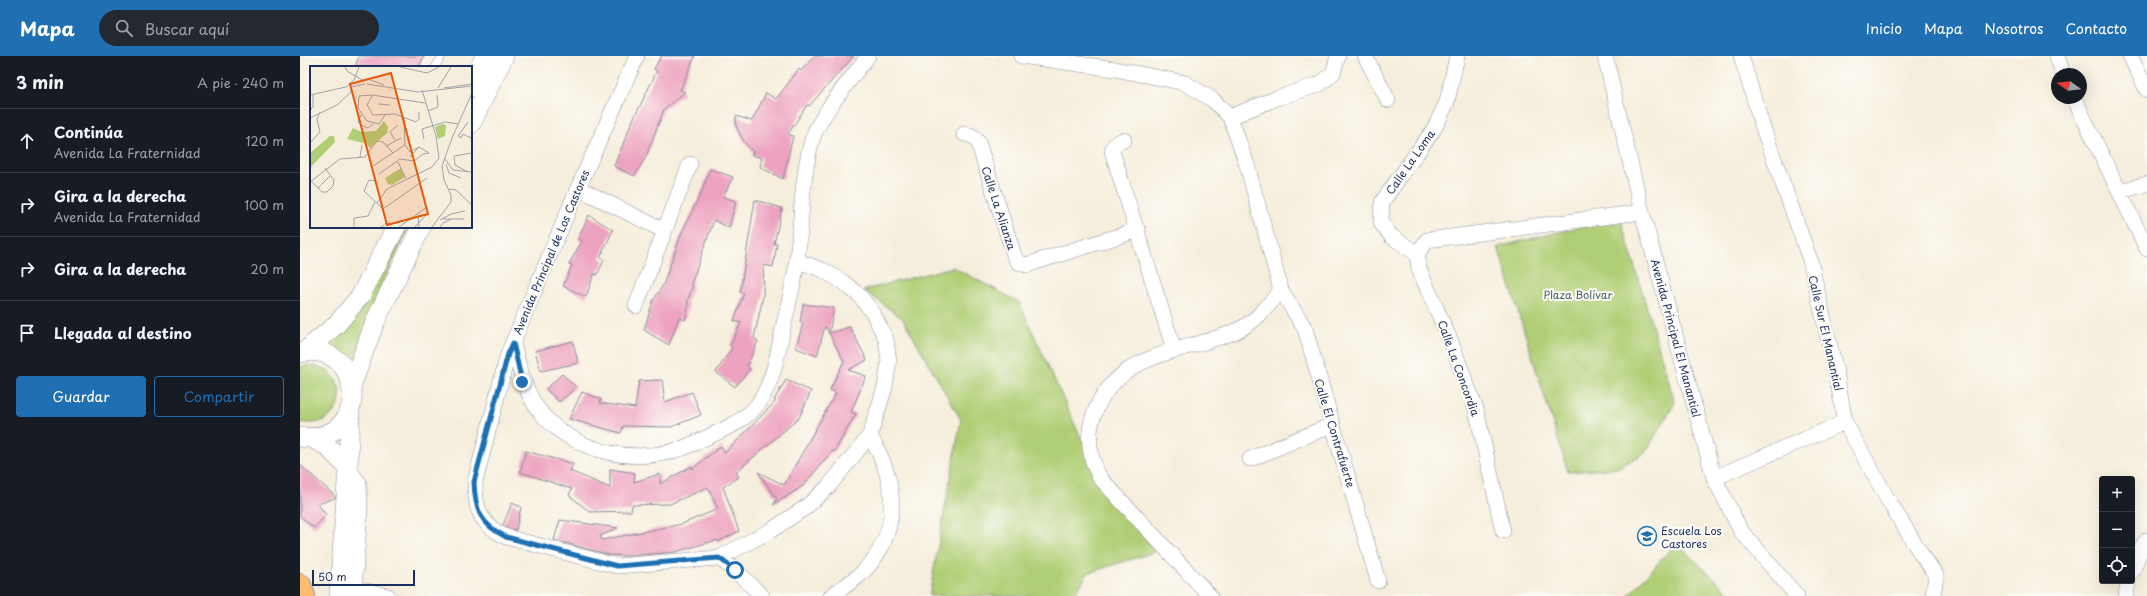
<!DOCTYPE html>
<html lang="es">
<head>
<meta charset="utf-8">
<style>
	:root { --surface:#171b24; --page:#242831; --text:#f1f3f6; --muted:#9ea1a6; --line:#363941; --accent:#1f6fb2 }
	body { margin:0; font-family:"Playpen Sans",sans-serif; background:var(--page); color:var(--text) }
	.controls { position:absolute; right:12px; bottom:12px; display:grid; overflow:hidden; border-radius:4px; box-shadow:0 4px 16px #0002 }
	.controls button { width:36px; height:36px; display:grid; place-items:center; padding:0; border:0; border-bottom:1px solid var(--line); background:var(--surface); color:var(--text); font:20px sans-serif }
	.compass { position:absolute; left:1751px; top:12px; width:36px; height:36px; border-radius:50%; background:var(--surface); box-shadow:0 4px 16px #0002; rotate:285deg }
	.scale { position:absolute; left:12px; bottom:10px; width:103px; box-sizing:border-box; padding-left:4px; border:2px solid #1b2f5e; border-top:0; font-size:11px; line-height:14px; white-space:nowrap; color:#1b2f5e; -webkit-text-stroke:3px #fdfcf7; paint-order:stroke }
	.stop { position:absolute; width:12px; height:12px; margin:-9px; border:3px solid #1f6fb2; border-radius:50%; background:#fff }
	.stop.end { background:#1f6fb2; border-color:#fff; box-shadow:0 1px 4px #0008 }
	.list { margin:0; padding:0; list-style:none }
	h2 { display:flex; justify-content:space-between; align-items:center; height:52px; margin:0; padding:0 16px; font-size:17px }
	h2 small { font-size:13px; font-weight:400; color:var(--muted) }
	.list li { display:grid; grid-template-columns:26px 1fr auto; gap:12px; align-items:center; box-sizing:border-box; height:64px; padding:0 16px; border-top:1px solid var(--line) }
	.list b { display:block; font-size:15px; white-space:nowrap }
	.list p { margin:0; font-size:13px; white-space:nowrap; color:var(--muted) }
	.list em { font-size:13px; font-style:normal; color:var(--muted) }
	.actions { display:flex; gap:8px; padding:12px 16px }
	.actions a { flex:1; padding:9px 0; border:1px solid var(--accent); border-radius:4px; text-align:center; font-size:14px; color:var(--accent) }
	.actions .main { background:var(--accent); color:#fff }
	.icon { flex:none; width:22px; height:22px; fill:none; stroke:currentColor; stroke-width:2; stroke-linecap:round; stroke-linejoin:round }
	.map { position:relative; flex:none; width:1847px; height:540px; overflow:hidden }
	header { display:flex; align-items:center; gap:24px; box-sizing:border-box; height:56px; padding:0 20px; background:var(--accent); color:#fff }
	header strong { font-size:19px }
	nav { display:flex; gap:22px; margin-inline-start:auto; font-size:14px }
	.search { width:280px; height:36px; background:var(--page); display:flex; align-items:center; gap:10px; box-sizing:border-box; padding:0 14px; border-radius:22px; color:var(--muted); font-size:15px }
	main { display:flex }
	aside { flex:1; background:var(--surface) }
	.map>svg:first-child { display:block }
	.green { fill:#b0ce74; stroke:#667e69 }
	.building { fill:#eda2bf }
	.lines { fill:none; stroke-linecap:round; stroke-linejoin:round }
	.service-casing { stroke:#888e9d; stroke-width:8 }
	.minor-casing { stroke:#888e9d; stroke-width:16 }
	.tertiary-casing { stroke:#888e9d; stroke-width:20 }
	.primary-casing { stroke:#888e9d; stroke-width:24 }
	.service { stroke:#fff; stroke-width:7 }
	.minor { stroke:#fff; stroke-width:15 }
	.tertiary { stroke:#fff; stroke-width:19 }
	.primary { stroke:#fdbc6f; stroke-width:22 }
	.route { stroke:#1f6fb2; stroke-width:5 }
	.labels { text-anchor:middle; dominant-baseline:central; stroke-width:4; stroke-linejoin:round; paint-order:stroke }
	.street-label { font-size:11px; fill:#1b2f5e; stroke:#fdfcf7 }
	.park-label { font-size:11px; fill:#485f65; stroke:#fdfcf7 }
	.poi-label { font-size:11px; fill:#1b2f5e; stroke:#fdfcf7; text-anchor:start }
	.inset-road { fill:none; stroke:#9ea2aa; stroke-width:1 }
	.view { fill:#e8590c; fill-opacity:0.15; stroke:#e8590c; stroke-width:2 }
	.inset-edge { fill:none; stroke:#1b2f5e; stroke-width:2 }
</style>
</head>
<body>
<header>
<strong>Mapa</strong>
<div class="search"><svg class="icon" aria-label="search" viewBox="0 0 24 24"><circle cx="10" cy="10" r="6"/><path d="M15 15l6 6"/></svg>Buscar aquí</div>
<nav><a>Inicio</a><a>Mapa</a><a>Nosotros</a><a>Contacto</a></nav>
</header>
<main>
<aside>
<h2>3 min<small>A pie · 240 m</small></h2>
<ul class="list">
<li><svg class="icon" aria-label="ahead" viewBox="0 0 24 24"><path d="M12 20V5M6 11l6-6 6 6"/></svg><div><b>Continúa</b><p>Avenida La Fraternidad</p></div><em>120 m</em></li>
<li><svg class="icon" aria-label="right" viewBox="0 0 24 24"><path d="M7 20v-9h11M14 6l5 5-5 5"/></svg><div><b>Gira a la derecha</b><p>Avenida La Fraternidad</p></div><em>100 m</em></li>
<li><svg class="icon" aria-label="right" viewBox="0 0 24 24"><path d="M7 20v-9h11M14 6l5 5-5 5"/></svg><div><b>Gira a la derecha</b></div><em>20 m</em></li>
<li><svg class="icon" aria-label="arrive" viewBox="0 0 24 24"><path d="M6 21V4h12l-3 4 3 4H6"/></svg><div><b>Llegada al destino</b></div></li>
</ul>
<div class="actions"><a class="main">Guardar</a><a>Compartir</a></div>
</aside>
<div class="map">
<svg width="1847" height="540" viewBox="0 0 1847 540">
	<rect width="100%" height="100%" fill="#fdfcf7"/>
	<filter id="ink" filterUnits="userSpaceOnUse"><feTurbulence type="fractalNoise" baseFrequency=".025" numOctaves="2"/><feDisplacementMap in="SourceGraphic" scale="8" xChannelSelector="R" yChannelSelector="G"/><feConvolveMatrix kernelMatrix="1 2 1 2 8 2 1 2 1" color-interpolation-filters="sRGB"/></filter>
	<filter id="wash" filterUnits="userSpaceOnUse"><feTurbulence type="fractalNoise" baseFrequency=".012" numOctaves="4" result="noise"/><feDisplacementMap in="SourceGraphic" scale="16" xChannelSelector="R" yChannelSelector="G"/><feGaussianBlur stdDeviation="0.9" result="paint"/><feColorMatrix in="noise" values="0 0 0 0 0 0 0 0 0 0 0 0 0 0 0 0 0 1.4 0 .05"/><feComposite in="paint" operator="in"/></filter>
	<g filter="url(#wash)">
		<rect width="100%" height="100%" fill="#f6eedc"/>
		<!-- green -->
		<path class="green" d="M 1320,161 L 1375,347 L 1345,397 L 1317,412 L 1268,416 L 1198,191 Z
			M 109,171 L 74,246 L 54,313 L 23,289 L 85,207 Z
			M 653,211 L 719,246 L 781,382 L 855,496 L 788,517 L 774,540 L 629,540 L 661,364 L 603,263 L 564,234 Z
			M 7,309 C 56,311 48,376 0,366 L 0,311 Z
			M 1376,487 L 1433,540 L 1328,540 Z"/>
		<g id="blocks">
			<!-- building -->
			<path class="building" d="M 59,0 L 124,0 L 119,11 L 55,11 Z
				M 361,0 L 395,0 L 380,34 L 385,36 L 364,53 L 346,101 L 334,120 L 314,110 L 332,66 L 357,15 L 354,13 Z
				M 514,0 L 554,0 L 509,50 L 507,49 L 488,78 L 493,80 L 483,123 L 460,111 L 462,102 L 452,99 L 453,96 L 444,86 L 436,70 L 436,60 L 452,65 L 466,37 L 476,43 L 499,13 L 501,15 Z
				M 410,113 L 433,121 L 423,141 L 436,145 L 429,172 L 414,164 L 391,228 L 393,229 L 387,247 L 389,248 L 385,264 L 379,261 L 369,289 L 344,274 L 353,245 L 363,229 L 382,176 L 401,137 Z
				M 455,144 L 482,152 L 474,188 L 477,188 L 473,211 L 464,209 L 463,241 L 454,282 L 458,285 L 447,310 L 450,313 L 435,331 L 416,316 L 432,292 L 430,290 L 441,267 L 434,265 L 444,237 L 440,236 Z
				M 289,159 L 313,174 L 300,202 L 304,204 L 297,219 L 294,218 L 286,241 L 263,230 L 272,209 L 269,208 L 282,185 L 278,183 Z
				M 503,248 L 534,252 L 529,277 L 525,270 L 517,300 L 496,292 L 503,267 L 500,267 Z
				M 550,271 L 567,304 L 548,314 L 566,320 L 551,356 L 556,358 L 534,396 L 532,395 L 503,430 L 473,449 L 477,443 L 458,416 L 484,429 L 536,337 L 530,334 L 544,305 L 529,277 Z
				M 273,285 L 278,307 L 241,315 L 235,295 Z
				M 262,318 L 276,331 L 259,346 L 246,333 Z
				M 362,324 L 365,346 L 392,336 L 401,359 L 371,371 L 323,370 L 321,377 L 269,363 L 282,336 L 301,343 L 300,347 L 335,352 L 339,325 Z
				M 486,324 L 511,335 L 499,362 L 436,416 L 439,421 L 423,431 L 439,475 L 418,486 L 417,484 L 375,496 L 326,500 L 310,499 L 254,484 L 260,464 L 318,472 L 300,480 L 302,484 L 382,468 L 418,453 L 408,431 L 370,448 L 332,449 L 331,455 L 290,456 L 269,439 L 272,433 L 220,416 L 226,395 L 273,408 L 270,415 L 310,432 L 310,413 L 335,417 L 334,426 L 360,418 L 360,428 L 392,410 L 392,413 L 421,390 L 425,397 L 476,345 L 474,344 Z
				M 0,409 L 35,440 L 35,442 L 18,448 L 26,459 L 14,472 L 0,460 Z
				M 212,447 L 221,451 L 216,474 L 203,469 Z"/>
		</g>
	</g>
	<g filter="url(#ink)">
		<use href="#blocks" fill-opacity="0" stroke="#888e9d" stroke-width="1"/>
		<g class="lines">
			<!-- service casing -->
			<g class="service-casing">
				<path id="service" d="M 135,11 L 142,0"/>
			</g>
			<!-- minor casing -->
			<g class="minor-casing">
				<path id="minor" d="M 337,0 L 278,132 L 208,298 L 175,426 C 175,454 180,468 206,481 L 317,510 L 419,502 L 470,475 L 506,451 L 528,431 L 570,379 L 585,331 L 589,305 L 586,283 L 573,257 L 560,240 L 543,226 L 523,214 L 497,205
					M 721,0 L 815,13 L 885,27 L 913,44 L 930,61 L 947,109 L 981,234 L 1005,273 L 1078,525
					M 1065,0 L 1088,44
					M 1305,0 L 1342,156 L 1414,422 L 1441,475 L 1497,540
					M 1441,0 L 1462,69 L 1510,204 L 1536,316 L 1545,366 L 1587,442 L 1621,498 L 1636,519 L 1633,540
					M 1757,0 L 1763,18
					M 1830,0 L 1847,34
					M 1774,42 L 1847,193
					M 930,61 L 977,42 L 1020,28 L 1033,17 L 1038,0
					M 664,78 L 673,80 L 678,86 L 714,199 L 718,206 L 726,209 L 838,174
					M 824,84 C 817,86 813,88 812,95 L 874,294
					M 278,132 L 365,175
					M 1820,135 L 1847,128
					M 1117,198 L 1119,213 L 1151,286 L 1176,353 L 1203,475
					M 1117,198 L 1091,180 L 1081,167 L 1082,146 L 1134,73 L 1147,46 L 1157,0
					M 1117,198 L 1127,184 L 1342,156
					M 336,250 L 390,108
					M 213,287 C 225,336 234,365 283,388 C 319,404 361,404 397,386 C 417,376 444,367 458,348 C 473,326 478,298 483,272 C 488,250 494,227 497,204 C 502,164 501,123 512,84 C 520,58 552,22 568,0
					M 950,403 L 1032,369
					M 48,412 L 59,427 L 60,455 L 54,532
					M 1414,422 L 1545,366
					M 419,502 L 435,514 L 462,540
					M 1832,516 L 1842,490 L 1847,484
					M 44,533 L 54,532 L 88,540
					M 531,540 C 541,532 554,525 563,516 C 589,489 598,455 587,418 C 584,405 576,391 570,379
					M 910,540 L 800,422 C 789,402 786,381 794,358 C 818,295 880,298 934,276 C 955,267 967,251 981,234
					M 1826,540 L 1828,525"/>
			</g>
			<!-- tertiary casing -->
			<g class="tertiary-casing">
				<path id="tertiary" d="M 171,31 L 185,0
					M 171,68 L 204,0
					M 4,296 L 37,268 L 61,239 L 96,171
					M 0,297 C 65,282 74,389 0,381
					M 52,328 L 75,266 L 121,171
					M 11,382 L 27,390 L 48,412
					M 39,540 L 48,412 L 50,357"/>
			</g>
			<!-- primary casing -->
			<g class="primary-casing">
				<path id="primary" d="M 0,529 L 4,540"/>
			</g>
			<!-- service -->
			<use href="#service" class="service"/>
			<!-- minor -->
			<use href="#minor" class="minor"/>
			<!-- tertiary -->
			<use href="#tertiary" class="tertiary"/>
			<!-- primary -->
			<use href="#primary" class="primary"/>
		</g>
	</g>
	<g class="lines" filter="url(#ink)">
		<!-- route -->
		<path class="route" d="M 222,326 L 213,287 L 208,298 L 174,426 C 175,454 180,468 206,481 L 317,510 L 419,502 L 435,514"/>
	</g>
	<!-- icons -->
	<defs>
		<g id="school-ring" transform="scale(1)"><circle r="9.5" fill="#fdfcf7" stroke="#1f6fb2" stroke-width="1.5"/><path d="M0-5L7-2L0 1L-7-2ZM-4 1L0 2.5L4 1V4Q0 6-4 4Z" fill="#1f6fb2"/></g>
	</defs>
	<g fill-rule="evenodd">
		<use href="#school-ring" x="1347" y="480"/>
	</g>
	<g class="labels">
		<!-- street labels -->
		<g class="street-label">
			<text transform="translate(1110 106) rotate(-55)">Calle La Loma</text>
			<text transform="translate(699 152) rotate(72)">Calle La Alianza</text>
			<text transform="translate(251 196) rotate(-67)">Avenida Principal de Los Castores</text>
			<text transform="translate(1526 277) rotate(77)">Calle Sur El Manantial</text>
			<text transform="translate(1376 282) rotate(75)">Avenida Principal El Manantial</text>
			<text transform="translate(1159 312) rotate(70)">Calle La Concordia</text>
			<text transform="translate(1035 377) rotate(73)">Calle El Contrafuerte</text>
		</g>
		<!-- park labels -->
		<g class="park-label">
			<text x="1278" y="238">Plaza Bolívar</text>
		</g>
		<!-- poi labels -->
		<g class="poi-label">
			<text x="1361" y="474">Escuela Los<tspan x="1361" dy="13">Castores</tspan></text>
		</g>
	</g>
	<!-- overview -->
	<g transform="translate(10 10)">
		<rect width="162" height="162" fill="#f6eedc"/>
		<path d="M 74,55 L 78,61 L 77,67 L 60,82 L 57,78 L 37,73 L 43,62 L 52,66 L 66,65 ZM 133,58 L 136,59 L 135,70 L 128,73 L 125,61 ZM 20,70 L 24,70 L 25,76 L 0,102 L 0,87 ZM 91,102 L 95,111 L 82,119 L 78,118 L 75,112 Z" fill="#b0ce74"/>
		<path class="inset-road" d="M 35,1 L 37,5 L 52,14M 90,1 L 117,7 L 129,1M 58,13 L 74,19M 57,18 L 108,26 L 162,20M 41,21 L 55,18M 128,22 L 141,1M 134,22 L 162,18M 0,29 L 36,21 L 44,14 L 49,1M 62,30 L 57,39 L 63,49 L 85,48 L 106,56 L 109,53 L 109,46M 68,38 L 80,39M 0,45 L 3,40 L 3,29M 118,45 L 128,41 L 127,29M 51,49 L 48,56 L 53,60 L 58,62 L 63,58M 75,49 L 69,58 L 57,55 L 48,42 L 49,30 L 62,29 L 115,37M 0,52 L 27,39 L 41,26 L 41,21M 158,56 L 148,70 L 151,72 L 153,68 L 161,72 L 162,70M 114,73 L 112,63 L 135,56 L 149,58M 85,74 L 80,66 L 88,59M 0,77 L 10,66 L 7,53 L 10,46M 76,80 L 91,72M 50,91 L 52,79M 100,91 L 109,81M 135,93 L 143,104 L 162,106M 88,96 L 96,113M 136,98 L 139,107 L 151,112M 63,100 L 95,79 L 94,52M 158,106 L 145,99 L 144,90 L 162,87M 69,108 L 90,93 L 104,95 L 113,88 L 119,87 L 109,81 L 100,86 L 95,79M 1,115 L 12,126 L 17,126 L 23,120 L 24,114 L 15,102M 65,115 L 59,114 L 54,125 L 73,143 L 117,112M 0,116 L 30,93 L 55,91 L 67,75 L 73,76 L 83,87M 8,122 L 21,109M 139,123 L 146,124 L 162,139M 67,137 L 77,123 L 122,101 L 129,92 L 126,70 L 112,24M 108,149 L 109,161M 133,153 L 154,153M 130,154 L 141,148 L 155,145M 44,161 L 44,152 L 58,150 L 65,136M 71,161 L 76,157 L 82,158M 89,161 L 117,141M 105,161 L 118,147M 122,161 L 141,136 L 141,129 L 134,114 L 132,100 L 142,72 L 162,27M 130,161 L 133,157 L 142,153"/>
		<path class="view" d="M 81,7 L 118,148 L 77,159 L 40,18 Z"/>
		<rect width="162" height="162" class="inset-edge"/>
	</g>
</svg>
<div class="controls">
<button>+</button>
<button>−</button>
<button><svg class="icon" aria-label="locate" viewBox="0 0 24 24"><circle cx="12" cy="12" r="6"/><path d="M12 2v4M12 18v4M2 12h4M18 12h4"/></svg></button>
</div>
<svg class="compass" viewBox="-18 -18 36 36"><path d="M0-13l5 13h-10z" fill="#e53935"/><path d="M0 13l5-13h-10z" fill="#9ea1a6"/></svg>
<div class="scale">50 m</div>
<div class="stop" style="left:435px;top:514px"></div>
<div class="stop end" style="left:222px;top:326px"></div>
</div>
</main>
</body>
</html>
